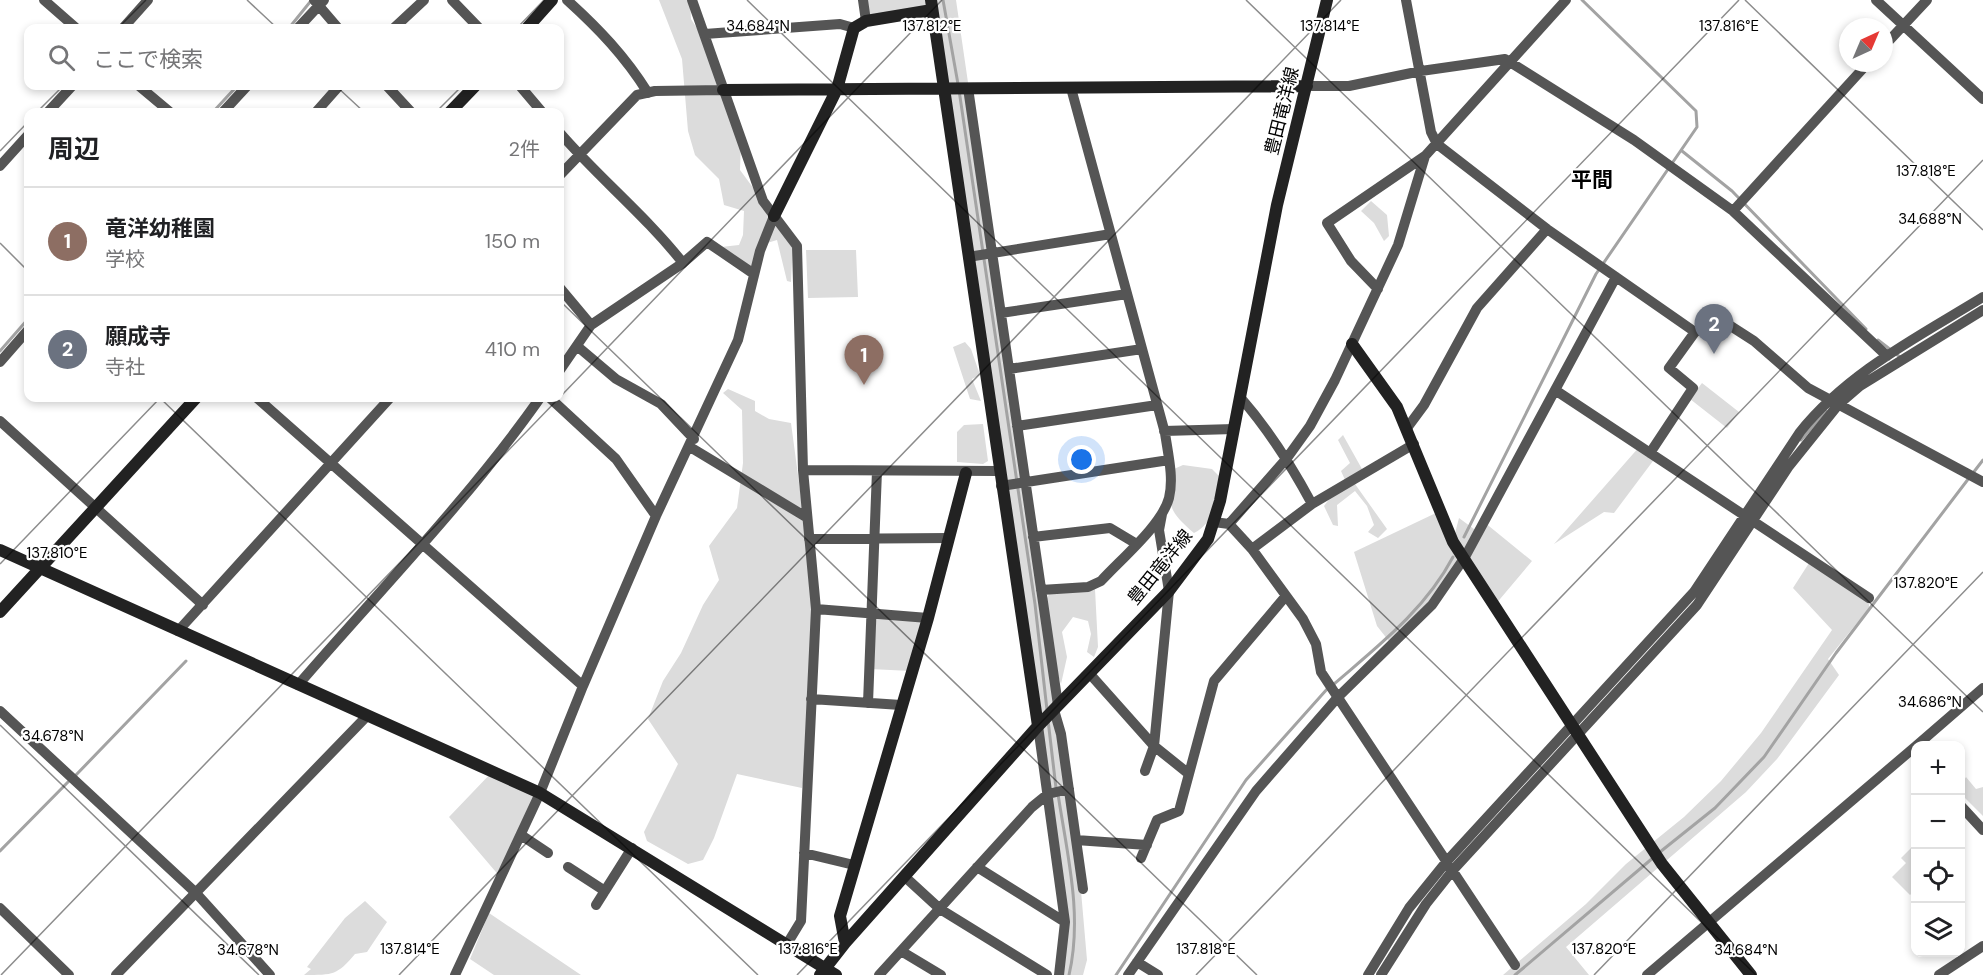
<!DOCTYPE html>
<html lang="ja">
<head>
<meta charset="utf-8">
<style>
	:root { --surface:#fff; --page:#f6f6f6; --text:#202124; --muted:#757577; --line:#e0e0e0; --accent:#1a73e8 }
	body { margin:0; font-family:"DM Sans","Noto Sans JP",sans-serif; background:var(--page); color:var(--text) }
	.controls { position:absolute; right:18px; bottom:18px; display:grid; overflow:hidden; border-radius:12px; box-shadow:0 3px 9px #0003 }
	.controls button { width:54px; height:54px; display:grid; place-items:center; padding:0; border:0; border-bottom:2px solid var(--line); background:var(--surface); color:var(--text); font:30px sans-serif }
	.compass { position:absolute; left:1839px; top:18px; width:54px; height:54px; border-radius:50%; background:var(--surface); box-shadow:0 3px 9px #0003; rotate:44deg }
	.you { position:absolute; left:1082px; top:460px; width:21px; height:21px; margin:-15px; border:4px solid #fff; border-radius:50%; background:#1a73e8; box-shadow:0 0 0 9px #1a73e833 }
	.badge { display:grid; place-items:center; width:39px; height:39px; border-radius:50%; background:var(--accent); color:#fff; font-size:20px; font-weight:700 }
	.pin { position:absolute; translate:-50% -50px; filter:drop-shadow(0 2px 3px #0008) }
	.pin::after { content:''; position:absolute; top:32px; width:21px; height:18px; background:inherit; clip-path:polygon(0 0,100% 0,50% 100%) }
	.list { margin:0; padding:0; list-style:none }
	h2 { display:flex; justify-content:space-between; align-items:center; height:78px; margin:0; padding:0 24px; font-size:26px }
	h2 small { font-size:20px; font-weight:400; color:var(--muted) }
	.list li { display:grid; grid-template-columns:39px 1fr auto; gap:18px; align-items:center; box-sizing:border-box; height:108px; padding:0 24px; border-top:2px solid var(--line) }
	.list b { display:block; font-size:22px; white-space:nowrap }
	.list p { margin:0; font-size:20px; white-space:nowrap; color:var(--muted) }
	.list em { font-size:20px; font-style:normal; color:var(--muted) }
	.icon { flex:none; width:33px; height:33px; fill:none; stroke:currentColor; stroke-width:2; stroke-linecap:round; stroke-linejoin:round }
	.map { position:relative; flex:none; width:1983px; height:975px; overflow:hidden }
	.search { position:absolute; background:var(--surface); box-shadow:0 3px 9px #0003; left:24px; top:24px; width:540px; height:66px; display:flex; align-items:center; gap:15px; box-sizing:border-box; padding:0 21px; border-radius:12px; color:var(--muted); font-size:22px }
	.panel { position:absolute; background:var(--surface); box-shadow:0 3px 9px #0003; left:24px; top:108px; width:540px; height:294px; border-radius:12px }
	.map>svg:first-child { display:block }
	.green { fill:#dcdcdc }
	.lines { fill:none; stroke-linecap:round; stroke-linejoin:round }
	.stream { stroke:#a3a3a3; stroke-width:3 }
	.street { stroke:#555; stroke-width:10 }
	.secondary { stroke:#222; stroke-width:12 }
	.ticks { fill:none; stroke:#000; stroke-width:1.5; stroke-opacity:0.45 }
	.labels { text-anchor:middle; dominant-baseline:central; stroke-width:4.5; stroke-linejoin:round; paint-order:stroke }
	.street-label { font-size:18px; fill:#000; stroke:#fff }
	.quarter-label { font-size:21px; font-weight:bold; fill:#000; stroke:#fff }
	.ticks-label { font-size:15px; text-anchor:middle; fill:#000; stroke:#fff; stroke-width:4.5; stroke-linejoin:round; paint-order:stroke }
</style>
</head>
<body>
<div class="map">
<svg width="1983" height="975" viewBox="0 0 1983 975">
	<rect width="100%" height="100%" fill="#fff"/>
	<!-- green -->
	<path class="green" d="M 659,0 L 690,0 L 691,19 L 709,47 L 741,141 L 740,170 L 793,242 L 791,282 L 787,281 L 777,240 L 760,245 L 752,271 L 721,247 L 739,245 L 743,235 L 744,211 L 724,205 L 719,179 L 695,155 L 688,131 L 682,59 Z
		M 863,0 L 956,0 L 1044,605 L 1049,594 L 1095,589 L 1098,647 L 1094,657 L 1087,652 L 1091,634 L 1088,621 L 1073,617 L 1062,632 L 1067,657 L 1061,684 L 1051,655 L 1077,845 L 1087,960 L 1083,975 L 1058,975 L 1064,916 L 933,10 L 866,21 Z
		M 1371,201 L 1387,215 L 1389,236 L 1384,241 L 1374,223 L 1361,211 Z
		M 806,250 L 856,250 L 858,297 L 808,298 Z
		M 965,342 L 971,349 L 980,375 L 972,379 L 981,401 L 970,399 L 953,347 Z
		M 1702,383 L 1739,412 L 1727,428 L 1690,399 Z
		M 728,389 L 755,401 L 755,411 L 769,419 L 791,423 L 816,609 L 808,761 L 802,788 L 737,774 L 714,838 L 703,860 L 688,864 L 647,841 L 644,832 L 678,764 L 648,719 L 663,681 L 681,653 L 703,605 L 719,580 L 709,546 L 737,508 L 743,463 L 742,410 L 723,393 Z
		M 983,424 L 988,461 L 983,464 L 957,462 L 957,432 L 964,425 Z
		M 1343,435 L 1362,469 L 1346,482 L 1341,471 L 1350,463 L 1338,440 Z
		M 1640,446 L 1656,457 L 1614,513 L 1604,512 L 1554,544 Z
		M 1183,465 L 1212,469 L 1224,481 C 1217,500 1213,524 1194,533 C 1166,509 1168,505 1174,469 Z
		M 1355,484 L 1387,529 L 1378,538 L 1368,532 L 1374,525 L 1367,506 L 1355,491 L 1337,505 L 1338,526 L 1333,525 L 1324,506 L 1330,498 Z
		M 1438,512 L 1453,541 L 1459,518 L 1478,532 L 1484,522 L 1532,561 L 1495,605 L 1465,557 L 1432,605 L 1392,645 L 1377,626 L 1354,552 Z
		M 1809,563 L 1869,598 L 1869,608 L 1828,659 L 1839,675 L 1777,759 L 1746,792 L 1566,947 L 1589,975 L 1503,975 L 1586,904 L 1626,864 L 1684,817 L 1721,781 L 1761,733 L 1832,630 L 1793,588 Z
		M 877,614 L 928,618 L 911,671 L 870,669 Z
		M 493,771 L 540,793 L 501,878 L 449,817 Z
		M 1966,777 L 1976,789 L 1983,787 L 1983,816 L 1961,794 L 1961,785 Z
		M 1915,844 L 1915,890 L 1910,895 L 1892,877 L 1906,863 L 1901,858 Z
		M 365,901 L 387,922 L 367,952 L 355,954 C 337,975 334,975 304,975 L 311,969 L 307,967 L 345,918 Z
		M 489,913 L 581,975 L 494,975 L 470,959 Z"/>
	<g class="lines">
		<!-- stream -->
		<path class="stream" d="M 943,0 L 958,84
			M 289,28 L 310,2
			M 959,90 L 1035,604 L 1047,710
			M 213,112 L 237,86
			M 1682,151 L 1732,191 L 1866,329
			M 1878,340 L 1900,357
			M 0,351 L 28,319
			M 1801,440 L 1826,411
			M 1973,473 L 1983,460
			M 1464,537 L 1596,274 L 1697,127 L 1696,111 L 1582,0
			M 1334,684 C 1378,646 1425,610 1453,557
			M 1048,720 L 1056,788
			M 75,776 L 186,661
			M 1058,794 C 1067,854 1083,915 1069,975
			M 0,851 L 70,780
			M 1660,852 L 1715,808 L 1764,757 L 1836,653 L 1969,478
			M 1116,975 L 1246,780 L 1328,688
			M 1515,975 L 1654,857"/>
		<!-- street -->
		<path class="street" d="M 44,0 L 76,28
			M 314,0 L 338,28
			M 452,0 L 479,28
			M 567,0 C 598,28 625,56 648,93
			M 692,0 L 763,201 L 797,246 L 803,470 L 816,609 L 801,921 L 787,944
			M 863,0 L 866,21
			M 1406,0 L 1431,132 L 1437,144 L 1547,229 L 1695,332
			M 1876,0 L 1983,99
			M 123,28 L 148,0
			M 298,28 L 324,0
			M 394,28 L 424,0
			M 705,34 L 840,24 L 854,28
			M 1884,46 L 1927,0
			M 139,86 L 170,112
			M 387,86 L 411,112
			M 520,86 L 542,112
			M 1307,86 L 1349,86 L 1421,71 L 1505,59 L 1634,140 L 1733,211 L 1887,356
			M 968,88 L 1058,705
			M 48,112 L 72,86
			M 223,112 L 247,86
			M 316,112 L 339,86
			M 560,133 C 599,178 646,216 683,263
			M 0,166 L 28,135
			M 560,175 L 637,95 L 655,91 L 723,90
			M 1733,211 L 1868,63
			M 968,257 L 1111,234
			M 560,288 L 591,325
			M 1378,289 L 1351,261 L 1327,223 L 1425,156
			M 1001,313 L 1127,294
			M 577,346 L 616,379 L 661,404 L 694,439
			M 0,362 L 28,330
			M 1009,369 L 1142,349
			M 560,370 L 591,325 L 683,263 L 707,242 L 754,274
			M 1555,390 L 1869,598
			M 1240,397 C 1269,430 1291,465 1312,504
			M 257,398 L 583,686
			M 550,398 L 616,459 L 656,516
			M 0,421 L 203,605
			M 1017,426 L 1157,405
			M 1407,428 L 1424,405 L 1477,308 L 1547,229
			M 1164,431 L 1234,429
			M 690,447 L 806,517
			M 1650,453 L 1693,388 L 1669,368 L 1695,332 L 1715,321 L 1726,323 L 1754,341 L 1808,388 L 1983,482
			M 803,470 L 999,471
			M 1001,486 L 1169,460
			M 1214,522 L 1229,524 L 1252,549 L 1303,619 L 1316,644 L 1321,672 L 1515,965
			M 1229,524 L 1287,458 L 1310,426 L 1335,380 L 1398,245 L 1425,156 L 1566,0
			M 1033,537 L 1110,528 L 1135,543
			M 809,539 L 949,538
			M 1252,549 L 1312,504 L 1414,444
			M 1041,590 L 1088,587 L 1101,581 C 1120,560 1162,525 1169,498 C 1174,478 1168,454 1165,433 L 1071,88
			M 816,609 L 928,618
			M 178,631 L 390,398
			M 1089,673 L 1154,746 L 1189,774
			M 298,685 C 380,590 468,500 540,398
			M 811,699 L 901,705
			M 868,703 L 877,471
			M 1054,710 L 1061,734 L 1083,889
			M 0,711 L 196,893 L 270,975
			M 1038,726 L 1065,922 L 1059,975
			M 1916,746 L 1983,688
			M 1145,771 L 1154,746 L 1169,591 L 1159,530 L 1162,514
			M 1960,805 L 1983,830
			M 521,835 L 548,853
			M 1076,840 L 1147,845
			M 804,853 L 854,865
			M 1141,858 L 1157,820 L 1179,811 L 1214,681 L 1285,597
			M 568,867 L 605,891
			M 977,867 L 1065,922
			M 904,876 L 940,909 L 1047,975
			M 596,905 L 632,848
			M 0,908 L 69,975
			M 901,951 L 941,975
			M 1137,962 L 1158,975
			M 116,975 L 366,717
			M 455,975 L 540,793 L 583,686 L 656,516 L 738,340 L 760,251 L 774,216
			M 879,975 L 1032,807 L 1048,794 L 1069,789
			M 1128,975 L 1256,791 L 1338,697 L 1432,605 L 1465,557 L 1616,277
			M 1368,975 L 1409,908 L 1447,861 L 1694,592 L 1800,432 C 1848,372 1918,337 1983,297
			M 1381,975 L 1426,904 L 1453,870 L 1697,605 L 1789,466 L 1838,405 L 1860,386 L 1983,310
			M 1647,975 L 1916,746
			M 1939,975 L 1983,946"/>
		<!-- secondary -->
		<path class="secondary" d="M 931,0 L 1038,726
			M 527,28 L 552,0
			M 723,90 L 1307,86
			M 450,112 L 475,86
			M 774,216 L 837,89 L 854,28 L 866,21 L 932,10
			M 1352,344 L 1397,407 L 1453,542 L 1662,864 L 1751,975
			M 0,550 L 540,793 L 836,975
			M 0,612 L 196,398
			M 845,943 L 840,916 L 928,618 L 966,473
			M 820,975 L 845,943 L 1038,726 L 1169,591 L 1208,539 L 1220,501 L 1277,205 L 1327,0"/>
	</g>
	<!-- ticks -->
	<path class="ticks" d="M 247,0 L 277,28M 747,0 L 1756,975M 1246,0 L 1983,712M 1745,0 L 1983,230M 118,28 L 146,0M 517,28 L 544,0M 336,86 L 364,112M 37,112 L 63,86M 436,112 L 462,86M 0,151 L 28,122M 0,243 L 28,271M 560,301 L 1257,975M 560,397 L 942,0M 160,398 L 758,975M 0,564 L 160,398M 0,725 L 259,975M 1,975 L 559,398M 399,975 L 1341,0M 797,975 L 1739,0M 1196,975 L 1983,160M 1594,975 L 1983,572"/>
	<g class="labels">
		<!-- street labels -->
		<g class="street-label">
			<text transform="translate(1282 111) rotate(-76)">豊田竜洋線</text>
			<text transform="translate(1160 567) rotate(-51)">豊田竜洋線</text>
		</g>
		<!-- quarter labels -->
		<g class="quarter-label">
			<text x="1592" y="180">平間</text>
		</g>
	</g>
	<g class="ticks-label">
		<text x="758" y="31">34.684°N</text>
		<text x="932" y="31">137.812°E</text>
		<text x="1330" y="31">137.814°E</text>
		<text x="1729" y="31">137.816°E</text>
		<text x="1926" y="176">137.818°E</text>
		<text x="1930" y="224">34.688°N</text>
		<text x="57" y="558">137.810°E</text>
		<text x="1926" y="588">137.820°E</text>
		<text x="1930" y="707">34.686°N</text>
		<text x="53" y="741">34.678°N</text>
		<text x="410" y="954">137.814°E</text>
		<text x="808" y="954">137.816°E</text>
		<text x="1206" y="954">137.818°E</text>
		<text x="1604" y="954">137.820°E</text>
		<text x="248" y="955">34.678°N</text>
		<text x="1746" y="955">34.684°N</text>
	</g>
</svg>
<div class="controls">
<button>+</button>
<button>−</button>
<button><svg class="icon" aria-label="locate" viewBox="0 0 24 24"><circle cx="12" cy="12" r="6"/><path d="M12 2v4M12 18v4M2 12h4M18 12h4"/></svg></button>
<button><svg class="icon" aria-label="layers" viewBox="0 0 24 24"><path d="M12 4l9 5-9 5-9-5zM3 14l9 5 9-5"/></svg></button>
</div>
<svg class="compass" viewBox="-18 -18 36 36"><path d="M0-13l5 13h-10z" fill="#e53935"/><path d="M0 13l5-13h-10z" fill="#757577"/></svg>
<div class="you"></div>
<div class="pin badge" style="left:864px;top:385px;background:#8d6e63">1</div>
<div class="pin badge" style="left:1714px;top:354px;background:#6b7280">2</div>
<div class="search"><svg class="icon" aria-label="search" viewBox="0 0 24 24"><circle cx="10" cy="10" r="6"/><path d="M15 15l6 6"/></svg>ここで検索</div>
<section class="panel">
<h2>周辺<small>2件</small></h2>
<ul class="list">
<li><span class="badge" style="background:#8d6e63">1</span><div><b>竜洋幼稚園</b><p>学校</p></div><em>150 m</em></li>
<li><span class="badge" style="background:#6b7280">2</span><div><b>願成寺</b><p>寺社</p></div><em>410 m</em></li>
</ul>
</section>
</div>
</body>
</html>
